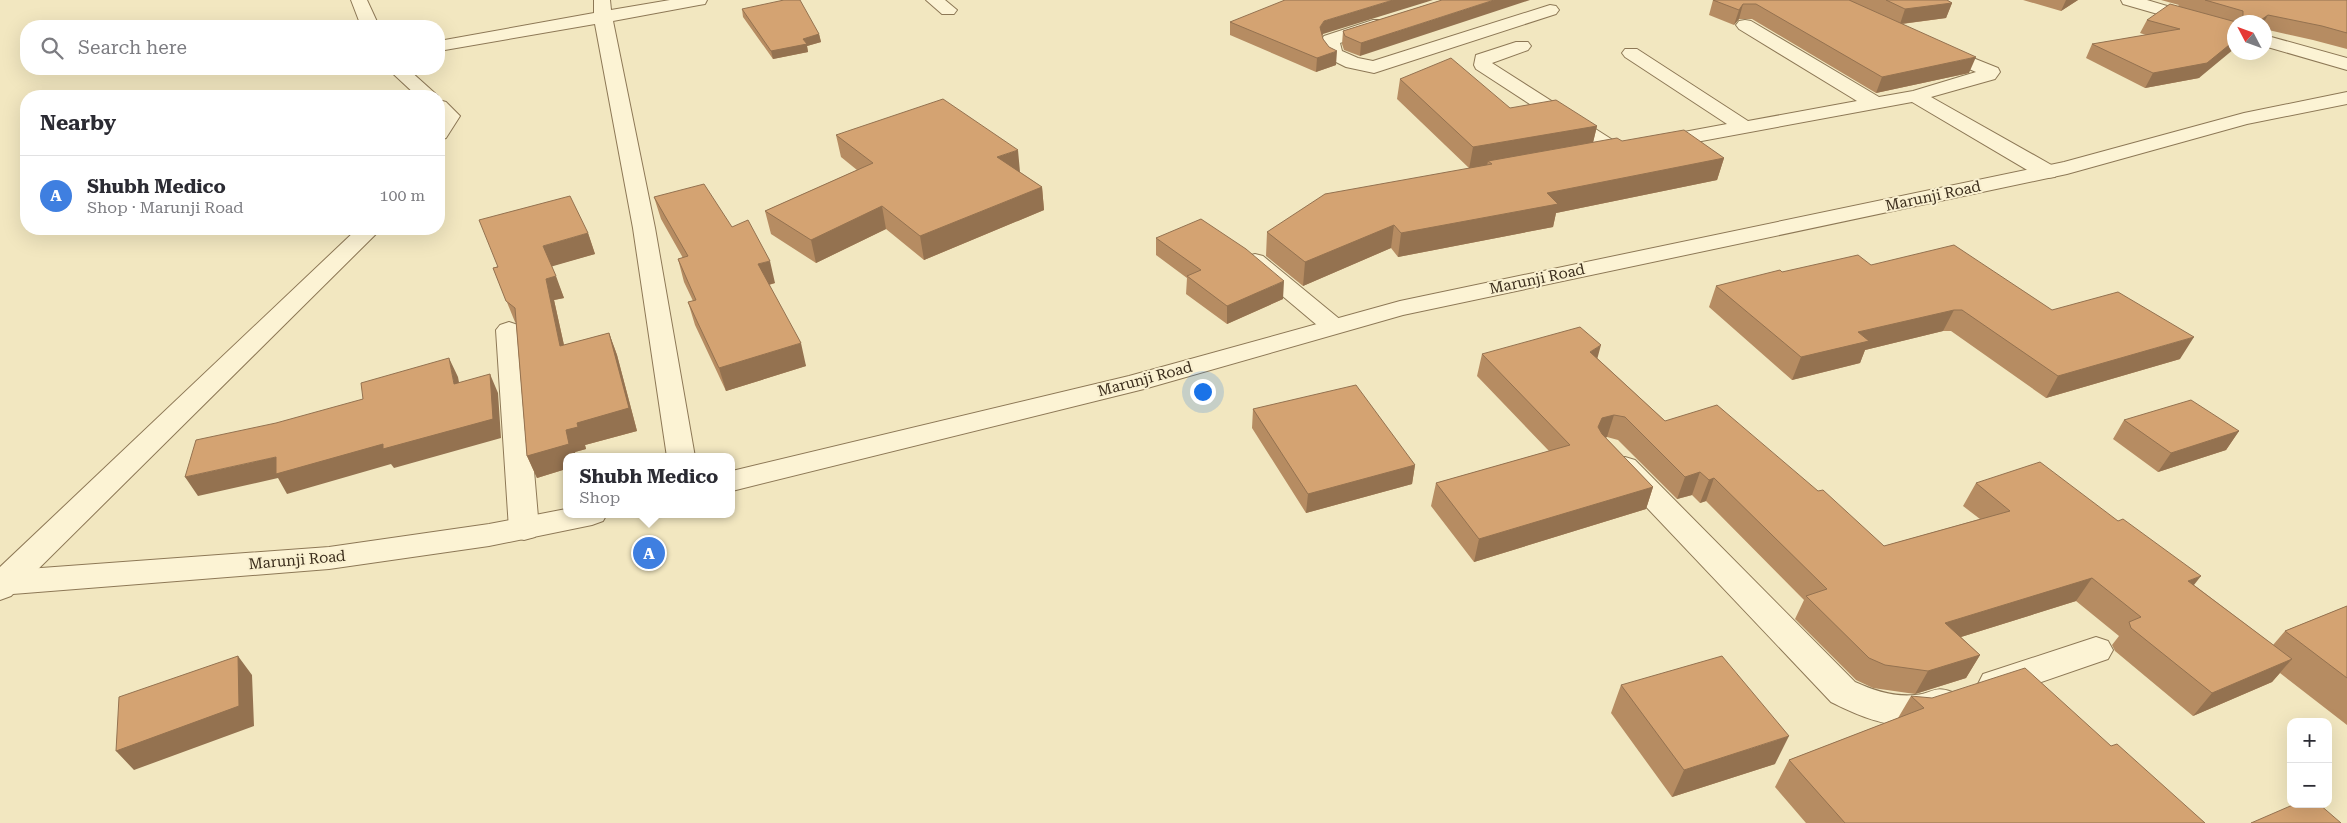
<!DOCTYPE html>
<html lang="en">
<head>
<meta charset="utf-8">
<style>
	:root { --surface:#fff; --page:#f7f7f7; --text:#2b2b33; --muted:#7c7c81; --line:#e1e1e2; --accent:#d93025 }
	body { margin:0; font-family:"Roboto Serif",serif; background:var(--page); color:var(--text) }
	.controls { position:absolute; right:15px; bottom:15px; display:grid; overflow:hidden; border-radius:10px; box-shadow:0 5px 20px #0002 }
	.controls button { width:45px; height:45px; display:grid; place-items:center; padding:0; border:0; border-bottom:1px solid var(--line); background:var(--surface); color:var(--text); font:25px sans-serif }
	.compass { position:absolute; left:2227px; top:15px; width:45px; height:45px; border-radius:50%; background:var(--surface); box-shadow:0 5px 20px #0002; rotate:311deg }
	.you { position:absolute; left:1202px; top:391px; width:18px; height:18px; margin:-12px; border:4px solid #fff; border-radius:50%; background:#1a73e8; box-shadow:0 0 0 8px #1a73e833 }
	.badge { display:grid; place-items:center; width:32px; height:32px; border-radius:50%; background:var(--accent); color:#fff; font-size:16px; font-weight:700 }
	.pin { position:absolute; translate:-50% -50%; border:2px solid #fff; box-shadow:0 1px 5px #0006 }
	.popup { position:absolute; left:563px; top:453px; width:172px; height:65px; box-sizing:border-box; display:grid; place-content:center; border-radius:10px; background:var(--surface); filter:drop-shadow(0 1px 4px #0005); font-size:16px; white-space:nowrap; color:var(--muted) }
	.popup b { font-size:19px; color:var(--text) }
	.popup::after { content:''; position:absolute; left:50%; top:100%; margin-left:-10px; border:10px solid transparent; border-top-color:var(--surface) }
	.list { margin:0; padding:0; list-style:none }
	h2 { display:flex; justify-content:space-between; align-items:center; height:65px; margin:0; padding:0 20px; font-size:21px }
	h2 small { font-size:16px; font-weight:400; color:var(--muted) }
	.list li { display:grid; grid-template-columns:32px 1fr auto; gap:15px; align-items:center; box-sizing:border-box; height:80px; padding:0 20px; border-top:1px solid var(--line) }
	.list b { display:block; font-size:19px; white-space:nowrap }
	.list p { margin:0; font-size:16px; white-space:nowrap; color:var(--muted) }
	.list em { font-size:16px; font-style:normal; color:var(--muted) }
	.icon { flex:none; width:28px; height:28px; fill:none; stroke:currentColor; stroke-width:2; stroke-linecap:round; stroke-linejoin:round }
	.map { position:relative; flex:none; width:2347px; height:823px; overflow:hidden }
	.search { position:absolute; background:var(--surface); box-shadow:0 5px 20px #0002; left:20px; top:20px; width:425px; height:55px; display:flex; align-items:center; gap:12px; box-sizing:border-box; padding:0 18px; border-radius:20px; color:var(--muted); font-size:19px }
	.panel { position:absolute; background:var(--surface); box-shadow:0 5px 20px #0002; left:20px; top:90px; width:425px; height:145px; border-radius:20px }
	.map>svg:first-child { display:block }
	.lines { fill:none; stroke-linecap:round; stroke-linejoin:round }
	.minor-casing { stroke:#8d7856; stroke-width:2 }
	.tertiary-casing { stroke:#8d7856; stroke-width:2 }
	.minor { fill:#fcf3d4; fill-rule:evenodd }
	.tertiary { fill:#fcf3d4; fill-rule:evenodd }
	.wall { fill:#b68c62 }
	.shaded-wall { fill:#947250 }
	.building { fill:#d4a372; stroke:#947250 }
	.labels { text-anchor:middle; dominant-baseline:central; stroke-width:4; stroke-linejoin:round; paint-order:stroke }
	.street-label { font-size:15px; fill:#3b2d1c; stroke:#f9f0d0 }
</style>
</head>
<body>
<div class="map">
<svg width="2347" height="823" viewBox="0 0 2347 823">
	<rect width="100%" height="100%" fill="#f2e7c0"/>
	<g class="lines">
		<!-- minor casing -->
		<g class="minor-casing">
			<path id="minor" d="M 351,0 L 367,0 L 379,26 L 361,26 Z
				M 594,0 L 610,0 L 611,10 L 670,0 L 707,0 L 705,4 L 699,5 L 613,21 L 655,228 L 695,457 L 667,457 L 633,228 L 595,24 L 439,51 L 439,41 L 594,13 Z
				M 926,0 L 945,0 L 957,10 L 954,14 L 942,14 Z
				M 2121,0 L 2147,0 L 2234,26 L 2234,36 L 2123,4 Z
				M 1550,5 L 1556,6 L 1559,10 L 1556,14 L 1374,73 L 1346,67 L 1328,58 L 1321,40 L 1324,36 L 1373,20 L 1385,20 L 1388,24 L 1385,28 L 1340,43 L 1342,51 L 1358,58 L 1373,61 Z
				M 1745,20 L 1751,21 L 1879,97 L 1913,91 L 1976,72 L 1932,53 L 1929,49 L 1932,45 L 1938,44 L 1998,68 L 2000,72 L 1995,79 L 1931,97 L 2055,167 L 2058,172 L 2055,177 L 2047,178 L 2039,177 L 1912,102 L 1615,157 L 1608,155 L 1476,69 L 1474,65 L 1476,55 L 1516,42 L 1528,42 L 1531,46 L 1528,50 L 1492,63 L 1619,144 L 1727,124 L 1625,57 L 1622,53 L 1625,49 L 1637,49 L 1748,121 L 1857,101 L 1739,29 L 1736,25 L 1739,21 Z
				M 2264,35 L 2347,58 L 2347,70 L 2264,46 Z
				M 388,69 L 408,69 L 438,96 L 417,96 Z
				M 439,100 L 446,102 L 460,116 L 446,138 L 439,140 Z
				M 357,229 L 381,229 L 11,596 L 0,600 L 0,567 Z
				M 1255,254 L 1263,256 L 1342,321 L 1346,326 L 1342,331 L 1333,334 L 1324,331 L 1247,266 L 1243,261 L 1247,256 Z
				M 509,322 L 518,325 L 522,330 L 539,529 L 535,537 L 524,540 L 513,537 L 509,529 L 496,330 L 500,325 Z
				M 1625,457 L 1635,460 L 1855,682 C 1875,691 1894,697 1915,695 C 1933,694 1933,685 1952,692 L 1957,702 L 1952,712 C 1942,716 1931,721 1920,724 C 1890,730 1857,715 1831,702 L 1615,474 L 1611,467 L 1615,460 Z
				M 2096,637 L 2108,641 L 2113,650 L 2108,659 L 1995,698 L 1983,694 L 1978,684 L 1983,674 Z"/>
		</g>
		<!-- tertiary casing -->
		<g class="tertiary-casing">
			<path id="tertiary" d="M 2347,92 L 2347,104 L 2247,124 L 2067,174 L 1403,315 L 1144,389 L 732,491 L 732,471 L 1129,376 L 1400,301 L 2064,162 L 2244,113 Z
				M 566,509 L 566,514 L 607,514 L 603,521 L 592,525 L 489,546 L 329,569 L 0,595 L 0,571 L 329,547 L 489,524 Z"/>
		</g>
		<!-- minor -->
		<use href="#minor" class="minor"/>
		<!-- tertiary -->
		<use href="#tertiary" class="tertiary"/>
	</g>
	<!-- wall -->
	<path class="wall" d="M 1442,0 L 1360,56 L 1344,50 L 1342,44 L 1343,31 Z
		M 1713,0 L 1947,0 L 1952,3 L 1946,18 L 1902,24 L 1969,73 L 1876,93 L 1752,19 L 1739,19 L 1734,25 L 1709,15 Z
		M 2023,0 L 2078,0 L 2061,11 Z
		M 2161,0 L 2347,0 L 2347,49 L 2313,40 L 2264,29 L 2264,22 L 2234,22 L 2199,78 L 2145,88 L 2086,58 L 2092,44 L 2146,35 L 2140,33 L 2147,20 L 2178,6 L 2179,5 Z
		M 742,9 L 819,34 L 821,42 L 807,46 L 808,52 L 773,59 L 743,17 Z
		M 1230,22 L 1323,34 L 1322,36 L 1323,39 L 1336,65 L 1316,72 L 1230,35 Z
		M 1400,79 L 1510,108 L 1597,126 L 1593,142 L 1622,141 L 1724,158 L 1717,180 L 1556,213 L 1553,227 L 1398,257 L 1391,248 L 1303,286 L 1266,256 L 1267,232 L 1469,168 L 1397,99 Z
		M 836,135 L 1020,172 L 1042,187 L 1044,210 L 924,260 L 886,229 L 816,263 L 771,234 L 765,211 L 857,170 L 841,157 Z
		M 654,197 L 732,227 L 775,283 L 769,285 L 806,366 L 726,391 L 695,325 L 688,302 L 693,301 L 684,282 L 678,259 L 683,258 L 661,219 Z
		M 588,233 L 595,254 L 551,266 L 564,298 L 554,300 L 564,345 L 609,333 L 617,355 L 637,431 L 585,445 L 586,449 L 575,452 L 576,457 L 566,457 L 566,469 L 537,478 L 527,456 L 516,323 L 515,322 L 493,268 Z
		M 1156,238 L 1283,299 L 1227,324 L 1186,294 L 1187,278 L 1156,255 Z
		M 1871,265 L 2052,310 L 2180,359 L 2046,398 L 1951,331 L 1943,331 L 1865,350 L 1860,363 L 1792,380 L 1709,307 L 1716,286 L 1782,272 Z
		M 1482,354 L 1597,358 L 1665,421 L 1818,491 L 1884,546 L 1980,519 L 1963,506 L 1976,483 L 2194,585 L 2273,645 L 2285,631 L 2347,606 L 2347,725 L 2280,673 L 2272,682 L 2193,716 L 2115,651 L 2112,645 L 2119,636 L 2076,601 L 1961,637 L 1980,655 L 1966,678 L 1915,694 L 1873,688 L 1856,680 L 1795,619 L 1804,600 L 1706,501 L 1700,503 L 1692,495 L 1677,499 L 1618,440 L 1607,437 L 1606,438 L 1653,487 L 1646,509 L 1474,562 L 1431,506 L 1436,483 L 1549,451 L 1477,376 Z
		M 1253,409 L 1415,465 L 1412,484 L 1306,513 L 1252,428 Z
		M 2124,420 L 2239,431 L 2226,450 L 2158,472 L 2113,439 Z
		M 1621,685 L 1775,764 L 1672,797 L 1611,713 Z
		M 1911,696 L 2111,746 L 2205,823 L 1806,823 L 1775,787 L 1789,760 L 1898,718 Z"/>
	<!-- shaded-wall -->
	<path class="shaded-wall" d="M 1393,0 L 1433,0 L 1323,34 L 1319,40 L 1320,27 L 1324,21 Z
		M 1494,0 L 1530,0 L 1360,56 L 1361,43 Z
		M 2066,0 L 2078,0 L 2061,11 Z
		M 1952,3 L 1946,18 L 1900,24 L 1905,9 Z
		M 1743,4 L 1739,19 L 1734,25 L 1739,10 Z
		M 2268,15 L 2264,22 L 2258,22 Z
		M 819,34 L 821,42 L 807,46 L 808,52 L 773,59 L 771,51 L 803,39 Z
		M 2234,41 L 2234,49 L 2199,78 L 2145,88 L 2153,73 Z
		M 1337,51 L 1336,65 L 1316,72 L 1317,58 Z
		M 1976,57 L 1969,73 L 1876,93 L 1882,77 Z
		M 1597,126 L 1592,147 L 1488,161 L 1487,166 L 1469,169 L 1473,147 Z
		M 1018,150 L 1020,172 L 1000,180 L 997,157 Z
		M 1724,158 L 1717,180 L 1556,213 L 1553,227 L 1398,257 L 1401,233 L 1547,193 Z
		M 1042,187 L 1044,210 L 924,260 L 920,236 Z
		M 882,206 L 886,229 L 816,263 L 811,240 Z
		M 1394,225 L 1391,248 L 1303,286 L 1305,262 Z
		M 588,233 L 595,254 L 550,267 L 543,246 Z
		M 770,261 L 775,283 L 763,286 L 758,264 Z
		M 556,276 L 564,298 L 554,300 L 569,368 L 560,346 L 546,279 Z
		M 1284,281 L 1283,299 L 1227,324 L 1227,306 Z
		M 1954,310 L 1943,331 L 1865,350 L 1860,363 L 1792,380 L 1801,357 L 1858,332 Z
		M 609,333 L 617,355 L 637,431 L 585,445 L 586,449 L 575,452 L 576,457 L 566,457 L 566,469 L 537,478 L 527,456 L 577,423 Z
		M 2194,337 L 2180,359 L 2046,398 L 2058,376 Z
		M 801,343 L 806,366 L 726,391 L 719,368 Z
		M 1601,345 L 1595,367 L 1590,352 Z
		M 449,358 L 458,377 L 463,403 L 454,384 Z
		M 490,374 L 498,393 L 501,438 L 394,468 L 391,464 L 287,494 L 278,478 L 198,496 L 185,477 L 276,457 L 383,444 Z
		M 1614,415 L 1607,437 L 1595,440 L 1598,427 L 1602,418 Z
		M 2239,431 L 2226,450 L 2158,472 L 2171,453 Z
		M 1415,465 L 1412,484 L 1306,513 L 1308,494 Z
		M 1700,472 L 1692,495 L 1677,499 L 1685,477 Z
		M 1714,478 L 1706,501 L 1700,503 L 1709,480 Z
		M 1653,487 L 1646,509 L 1474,562 L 1479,539 Z
		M 2201,576 L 2183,599 L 2188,581 Z
		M 2092,578 L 2076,601 L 1932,646 L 1945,623 Z
		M 1980,655 L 1966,678 L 1915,694 L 1928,671 Z
		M 238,656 L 252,675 L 254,726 L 134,770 L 116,751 Z
		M 2292,659 L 2272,682 L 2193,716 L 2212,693 Z
		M 1789,736 L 1775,764 L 1672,797 L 1684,770 Z"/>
	<!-- building -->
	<path class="building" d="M 784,0 L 800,0 L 819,34 L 803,39 L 807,44 L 771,51 L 742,9 Z
		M 1285,0 L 1393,0 L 1324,21 L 1320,27 L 1323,39 L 1329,47 L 1337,51 L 1317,58 L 1230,22 Z
		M 1442,0 L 1494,0 L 1361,43 L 1345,36 L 1343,31 Z
		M 1713,0 L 1849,0 L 1976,57 L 1882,77 L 1756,4 L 1743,4 L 1739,10 Z
		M 1886,0 L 1947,0 L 1952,3 L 1905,9 Z
		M 2205,0 L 2347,0 L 2347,33 L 2322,26 L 2268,15 L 2258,22 L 2243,22 L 2243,11 Z
		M 2170,4 L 2236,22 L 2234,22 L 2234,41 L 2207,63 L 2153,73 L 2092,44 L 2180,29 L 2147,20 Z
		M 1451,58 L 1510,108 L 1556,100 L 1597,126 L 1473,147 L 1400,79 Z
		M 943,99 L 1018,150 L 997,157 L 1042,187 L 920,236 L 882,206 L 811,240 L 765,211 L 873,163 L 836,135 Z
		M 1684,130 L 1724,158 L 1547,193 L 1558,204 L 1401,233 L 1394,225 L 1305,262 L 1267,232 L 1325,194 L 1492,164 L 1488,161 L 1617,138 L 1622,141 Z
		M 704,184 L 732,227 L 748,220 L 770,261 L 758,264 L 801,343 L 719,368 L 688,302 L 696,300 L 678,259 L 688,256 L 654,197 Z
		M 570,196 L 588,233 L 543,246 L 556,276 L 546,279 L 560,346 L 609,333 L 629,408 L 577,423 L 578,427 L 566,430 L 569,444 L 527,456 L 515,308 L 506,301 L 493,268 L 498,267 L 479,220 Z
		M 1201,219 L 1246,249 L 1284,281 L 1227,306 L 1187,276 L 1201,270 L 1156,238 Z
		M 1954,245 L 2052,310 L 2118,292 L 2194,337 L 2058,376 L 1962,310 L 1954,310 L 1858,332 L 1869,341 L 1801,357 L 1716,286 L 1780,270 L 1782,272 L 1858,255 L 1871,265 Z
		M 1580,327 L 1601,345 L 1590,352 L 1665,421 L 1717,405 L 1818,491 L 1823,490 L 1884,546 L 2010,511 L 1976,483 L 2040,462 L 2118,521 L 2123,519 L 2201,576 L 2188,581 L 2292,659 L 2212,693 L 2131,628 L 2129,622 L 2141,617 L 2092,578 L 1945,623 L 1980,655 L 1928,671 L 1885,665 L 1869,658 L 1806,596 L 1827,589 L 1714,478 L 1709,480 L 1700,472 L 1685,477 L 1625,417 L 1614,415 L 1602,418 L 1598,427 L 1602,434 L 1653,487 L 1479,539 L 1436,483 L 1570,445 L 1482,354 Z
		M 449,358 L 454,384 L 490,374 L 493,419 L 383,449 L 383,444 L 276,474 L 276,457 L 185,477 L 196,440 L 276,423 L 363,399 L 361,383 Z
		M 1356,385 L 1415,465 L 1308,494 L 1253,409 Z
		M 2191,400 L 2239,431 L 2171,453 L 2124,420 Z
		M 2347,606 L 2347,678 L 2285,631 Z
		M 238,656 L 239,706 L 116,751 L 119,697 Z
		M 1722,656 L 1789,736 L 1684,770 L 1621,685 Z
		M 2025,668 L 2111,746 L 2117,744 L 2205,823 L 1845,823 L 1789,760 L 1924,708 L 1911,696 L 1932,698 Z
		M 2295,804 L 2319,804 L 2341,823 L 2251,823 Z"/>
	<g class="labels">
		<!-- street labels -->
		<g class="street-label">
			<text transform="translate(1933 196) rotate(-12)">Marunji Road</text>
			<text transform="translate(1537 279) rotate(-12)">Marunji Road</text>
			<text transform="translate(1145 379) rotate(-15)">Marunji Road</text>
			<text transform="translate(297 560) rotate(-5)">Marunji Road</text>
		</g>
	</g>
</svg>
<div class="controls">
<button>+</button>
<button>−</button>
</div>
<svg class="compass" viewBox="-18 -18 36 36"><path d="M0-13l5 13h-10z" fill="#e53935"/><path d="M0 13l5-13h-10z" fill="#7c7c81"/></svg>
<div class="you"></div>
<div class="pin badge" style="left:649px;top:553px;background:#3f7fe0">A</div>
<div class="popup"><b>Shubh Medico</b>Shop</div>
<div class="search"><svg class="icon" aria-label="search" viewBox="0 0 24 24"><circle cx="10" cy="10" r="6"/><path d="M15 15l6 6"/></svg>Search here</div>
<section class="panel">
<h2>Nearby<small></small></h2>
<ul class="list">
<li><span class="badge" style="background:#3f7fe0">A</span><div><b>Shubh Medico</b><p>Shop · Marunji Road</p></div><em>100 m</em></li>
</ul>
</section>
</div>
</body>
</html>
